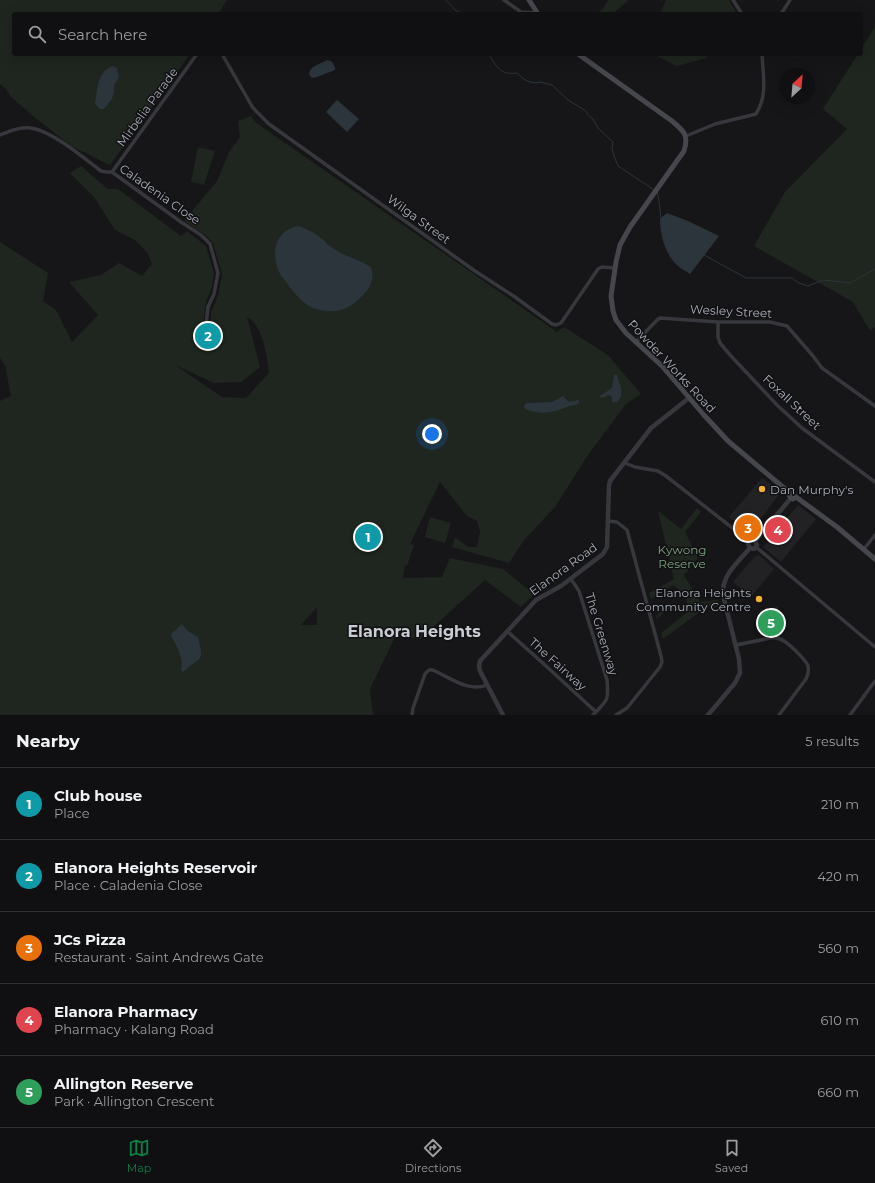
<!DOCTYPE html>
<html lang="en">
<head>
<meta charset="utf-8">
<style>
	:root { --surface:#101012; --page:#19191b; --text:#f1f3f6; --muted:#9c9d9f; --line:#303032; --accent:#0b8043 }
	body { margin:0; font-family:Montserrat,sans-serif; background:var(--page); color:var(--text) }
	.compass { position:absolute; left:779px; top:68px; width:36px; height:36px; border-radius:50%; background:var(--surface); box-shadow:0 4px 16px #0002; rotate:26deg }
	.you { position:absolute; left:432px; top:434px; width:14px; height:14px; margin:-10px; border:3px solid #fff; border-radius:50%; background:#1a73e8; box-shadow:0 0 0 6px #1a73e833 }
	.badge { display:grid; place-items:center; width:26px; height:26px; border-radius:50%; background:var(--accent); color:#fff; font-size:13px; font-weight:700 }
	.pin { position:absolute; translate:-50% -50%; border:2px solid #fff; box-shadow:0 1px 4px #0006 }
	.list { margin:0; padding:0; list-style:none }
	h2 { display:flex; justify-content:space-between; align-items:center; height:52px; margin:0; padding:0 16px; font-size:17px }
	h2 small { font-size:13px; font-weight:400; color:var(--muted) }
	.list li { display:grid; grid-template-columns:26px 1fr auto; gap:12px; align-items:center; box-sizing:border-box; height:72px; padding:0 16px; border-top:1px solid var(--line) }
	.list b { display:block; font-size:15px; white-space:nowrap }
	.list p { margin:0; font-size:13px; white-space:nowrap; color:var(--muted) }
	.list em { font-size:13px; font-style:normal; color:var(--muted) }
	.icon { flex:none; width:22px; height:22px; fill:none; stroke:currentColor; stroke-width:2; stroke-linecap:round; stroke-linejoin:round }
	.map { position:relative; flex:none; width:875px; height:715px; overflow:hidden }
	.search { position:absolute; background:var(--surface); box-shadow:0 4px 16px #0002; left:12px; right:12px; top:12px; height:44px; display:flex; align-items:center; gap:10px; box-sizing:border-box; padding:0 14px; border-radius:4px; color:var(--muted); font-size:15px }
	.sheet { height:412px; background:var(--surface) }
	nav { display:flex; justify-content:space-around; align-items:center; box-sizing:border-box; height:56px; border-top:1px solid var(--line); background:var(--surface); font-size:11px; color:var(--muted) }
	nav a { display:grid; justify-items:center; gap:2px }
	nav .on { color:var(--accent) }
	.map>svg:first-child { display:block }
	.built { fill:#222225 }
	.green { fill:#1e261f; fill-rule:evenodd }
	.water { fill:#2c353c }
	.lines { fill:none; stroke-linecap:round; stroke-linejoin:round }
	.stream { stroke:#2c353c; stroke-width:1 }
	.minor { stroke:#37383d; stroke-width:3.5 }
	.tertiary { stroke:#37383d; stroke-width:4.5 }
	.secondary { stroke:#45474d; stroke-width:5 }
	.poi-dot { fill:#f2b134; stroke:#111113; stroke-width:1.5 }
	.labels { text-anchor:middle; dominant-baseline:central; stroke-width:3; stroke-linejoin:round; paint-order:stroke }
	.street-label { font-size:12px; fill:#a8adb8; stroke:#111113 }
	.poi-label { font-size:12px; fill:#a8adb8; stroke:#111113; text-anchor:start }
	.park-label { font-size:12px; fill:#7fa381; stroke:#111113 }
	.district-label { font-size:16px; font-weight:bold; fill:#c9ccd4; stroke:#111113 }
</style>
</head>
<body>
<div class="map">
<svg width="875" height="715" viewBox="0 0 875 715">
	<rect width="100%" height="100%" fill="#161618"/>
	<!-- built -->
	<path class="built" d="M 197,323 L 210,327 L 217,333 L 212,349 L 191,343 Z
		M 762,478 L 775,487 L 778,496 L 750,533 L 729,517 Z
		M 798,505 L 816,519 L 781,562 L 763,547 Z
		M 759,555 L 774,569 L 751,597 L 733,582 L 755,556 Z"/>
	<!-- green -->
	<path class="green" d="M 0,0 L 227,0 L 218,14 L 14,14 L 14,54 L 190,54 L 110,165 L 73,147 L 34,117 L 11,97 L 6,89 L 0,84 Z
		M 609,0 L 627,0 L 628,1 L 612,14 L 598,14 Z
		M 666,0 L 729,0 L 737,14 L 660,14 Z
		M 875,27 L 875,327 L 870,331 L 853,302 L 754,246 L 785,192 L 847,129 L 823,109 L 858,54 L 861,54 L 861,49 Z
		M 653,54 L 711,54 L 706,58 L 677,66 Z
		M 251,116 L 255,122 L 557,332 L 564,327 L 608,355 L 641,394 L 626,404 L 588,455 L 555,507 L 524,540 L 509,563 L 452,547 L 455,537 L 468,547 L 477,547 L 480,532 L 477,521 L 467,516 L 440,482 L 410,544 L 414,545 L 407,566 L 405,565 L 403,578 L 442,577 L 450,558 L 503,569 L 534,594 L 521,607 L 485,580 L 420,639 L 395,637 L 370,689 L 373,715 L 0,715 L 0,401 L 11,396 L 5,365 L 0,358 L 0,242 L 48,273 L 43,301 L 56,310 L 72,342 L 98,315 L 69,282 L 101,275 L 119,263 L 142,276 L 152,264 L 147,252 L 135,240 L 115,230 L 94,197 L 70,173 L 81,166 L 108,189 L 118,189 L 181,236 L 187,231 L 206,246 L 214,273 L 212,288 L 206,301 L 203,325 L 197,323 L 191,342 L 212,348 L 217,334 L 210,327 L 211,312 L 218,296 L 222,274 L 213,243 L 204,234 L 184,221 L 217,181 L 229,152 L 240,137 L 238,121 ZM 247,317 C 263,325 267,357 269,373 L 246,398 L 222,397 L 175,365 L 214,383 L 241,382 L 260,367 ZM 317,607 L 317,625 L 301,625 Z
		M 198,147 L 215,151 L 204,185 L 191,182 Z
		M 697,508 L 701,512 L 685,532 L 698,558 L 684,575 L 700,602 L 718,600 L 719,606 L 705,608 L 663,639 L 661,633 L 689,611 L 689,610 L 667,610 L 657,619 L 656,616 L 666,607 L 688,607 L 685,594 L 673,585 L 651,599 L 649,593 L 674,579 L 658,511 L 681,529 Z
		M 430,517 L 451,523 L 445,543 L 425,537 Z
		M 778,606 L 781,634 L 769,632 L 764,633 L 760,614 Z"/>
	<!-- water -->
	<path class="water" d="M 327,60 C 332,60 335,65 335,70 L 317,77 L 312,78 L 309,74 C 310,66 320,64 327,60 Z
		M 113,66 L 117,68 L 119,77 L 114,85 L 114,92 L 112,99 L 104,109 L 100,109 L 95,103 C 98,87 97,72 113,66 Z
		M 337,100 L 359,119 L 347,132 L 326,112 Z
		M 667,213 L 688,221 L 719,236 L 690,274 C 686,271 681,269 677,265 C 665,254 660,234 660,219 Z
		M 299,226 C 307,229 315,233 321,238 C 326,242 329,246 334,249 C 345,257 359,259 371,267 C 375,279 370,289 361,297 C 349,309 337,314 320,310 C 315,309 310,307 306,304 C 299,299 294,292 289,286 C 287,282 282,278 280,274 C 270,254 275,229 299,226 Z
		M 614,375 L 617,375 C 619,385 626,394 617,402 L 612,402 L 612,397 C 609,393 606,397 602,398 L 600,396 L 612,388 Z
		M 563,396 L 569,402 L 579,400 L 579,403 C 576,405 573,405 570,406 C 552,412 544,416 525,409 L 524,407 L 525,404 L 527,403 L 552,402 Z
		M 182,624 L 188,631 L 198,637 C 205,665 200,655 183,672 L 181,670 C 184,658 177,646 171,636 L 172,633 Z"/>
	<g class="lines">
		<!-- stream -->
		<path class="stream" d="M 446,0 L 455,10 L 463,14
			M 489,54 C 497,68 500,75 517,73 L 525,80 L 530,82 L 536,83 L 540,82 L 552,85 L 568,100 L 586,111 L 588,115 L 593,119 L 598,128 L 613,142 L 612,148 L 614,156 L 618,166 L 654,190
			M 657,192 C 659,196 660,212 661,218
			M 704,255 L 746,278 L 792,278 L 799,283 L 808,286 L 823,280 L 850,283 L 875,269"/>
		<!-- minor -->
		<path class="minor" d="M 504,0 L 521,12 L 538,13
			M 733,0 L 742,14
			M 781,14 L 790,0
			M 222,54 L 253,108 L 269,124 L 475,271 L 515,297 L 552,324 L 556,325 L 561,323 L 598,269 L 602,267 L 615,268
			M 0,135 C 10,131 19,127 30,128 C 51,130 84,158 101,171 L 107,172 L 112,172 L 181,222 L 201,235 L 210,244 L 218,273 L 214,294 L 208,307 L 206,325
			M 686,136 L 715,124 L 756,114 C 768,95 763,76 762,54
			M 112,172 L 197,54
			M 718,322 L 718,337 L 720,343 L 731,356 L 777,405 L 802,428 L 875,482
			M 636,342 L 657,320 L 660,318 L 718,322 L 770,322 L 787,326 L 813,356 L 822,368 L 875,406
			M 625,463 L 635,467 L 658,471 L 666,476 L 749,541
			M 608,521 L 617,522 L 627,530 L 661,656 L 662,662 L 660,667 L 627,708 L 616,715
			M 756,547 L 875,647
			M 864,549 L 875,535
			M 571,579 L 579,591 L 607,680 C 609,702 607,700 593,715
			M 507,631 L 546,666 L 596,712
			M 736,645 L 771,638 C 774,637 777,638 780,639 C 787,641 806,660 808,666 C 809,671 808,675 806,679 L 779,715
			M 412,715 L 413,708 L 425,674 C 427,672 428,670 430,670 C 433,669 436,672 439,673 C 453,680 471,692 487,685
			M 850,715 L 875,681"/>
		<!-- tertiary -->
		<path class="tertiary" d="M 755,541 L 791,498
			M 750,548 L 748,544 L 749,541 L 752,540 L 755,541
			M 750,548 L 754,549 L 757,545 L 755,541
			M 503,715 L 480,671 L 479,666 L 480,661 L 536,600 L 561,586 L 603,554 L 607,547 L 609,486 L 610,481 L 651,428 L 689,398
			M 708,715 L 735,683 L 740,673 L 739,659 L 723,595 C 721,576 738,562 750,548"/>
		<!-- secondary -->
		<path class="secondary" d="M 529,0 L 538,14
			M 578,54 L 672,121 C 684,131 689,135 684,151 L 630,227 L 620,245 L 616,262 L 611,296 L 613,311 L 616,320 L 626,333 L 662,366 L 703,414 L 728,441 L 790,493
			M 790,493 L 789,495 L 791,498 L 793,499 L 796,497
			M 796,497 L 837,527 L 875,559"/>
	</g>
	<!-- markers -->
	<g class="poi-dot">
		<circle cx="762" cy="489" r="4"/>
		<circle cx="759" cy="599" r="4"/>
	</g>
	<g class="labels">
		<!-- street labels -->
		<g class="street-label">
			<text transform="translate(147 107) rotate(-54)">Mirbelia Parade</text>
			<text transform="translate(160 194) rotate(35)">Caladenia Close</text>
			<text transform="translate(419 219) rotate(36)">Wilga Street</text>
			<text transform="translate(731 311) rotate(3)">Wesley Street</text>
			<text transform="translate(672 366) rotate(47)">Powder Works Road</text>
			<text transform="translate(792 402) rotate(43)">Foxall Street</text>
			<text transform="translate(563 569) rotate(-36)">Elanora Road</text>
			<text transform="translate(602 634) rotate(73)">The Greenway</text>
			<text transform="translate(558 664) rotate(42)">The Fairway</text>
		</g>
		<!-- poi labels -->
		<g class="poi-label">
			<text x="770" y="489">Dan Murphy's</text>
			<text x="751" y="592" text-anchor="end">Elanora Heights<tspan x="751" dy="14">Community Centre</tspan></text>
		</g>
		<!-- park labels -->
		<g class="park-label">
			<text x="682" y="549">Kywong<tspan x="682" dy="14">Reserve</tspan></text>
		</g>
		<!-- district labels -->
		<g class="district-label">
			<text x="414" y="631">Elanora Heights</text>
		</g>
	</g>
</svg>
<svg class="compass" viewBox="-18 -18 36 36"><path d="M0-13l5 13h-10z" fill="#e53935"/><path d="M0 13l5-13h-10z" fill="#9c9d9f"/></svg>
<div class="you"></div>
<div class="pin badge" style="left:368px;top:537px;background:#0f9aa8">1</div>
<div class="pin badge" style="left:208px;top:336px;background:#0f9aa8">2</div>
<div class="pin badge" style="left:748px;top:528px;background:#e8710a">3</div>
<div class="pin badge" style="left:778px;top:530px;background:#e0444e">4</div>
<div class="pin badge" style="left:771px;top:623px;background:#2e9e5b">5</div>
<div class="search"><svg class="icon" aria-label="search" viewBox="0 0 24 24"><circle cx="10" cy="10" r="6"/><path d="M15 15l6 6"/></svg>Search here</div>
</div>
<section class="sheet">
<h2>Nearby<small>5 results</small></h2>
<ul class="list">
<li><span class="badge" style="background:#0f9aa8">1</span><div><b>Club house</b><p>Place</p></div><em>210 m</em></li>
<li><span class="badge" style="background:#0f9aa8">2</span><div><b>Elanora Heights Reservoir</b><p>Place · Caladenia Close</p></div><em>420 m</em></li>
<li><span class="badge" style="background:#e8710a">3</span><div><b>JCs Pizza</b><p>Restaurant · Saint Andrews Gate</p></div><em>560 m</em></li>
<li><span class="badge" style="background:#e0444e">4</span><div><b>Elanora Pharmacy</b><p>Pharmacy · Kalang Road</p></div><em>610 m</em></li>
<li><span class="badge" style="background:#2e9e5b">5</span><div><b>Allington Reserve</b><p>Park · Allington Crescent</p></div><em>660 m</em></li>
</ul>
</section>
<nav>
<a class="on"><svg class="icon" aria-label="map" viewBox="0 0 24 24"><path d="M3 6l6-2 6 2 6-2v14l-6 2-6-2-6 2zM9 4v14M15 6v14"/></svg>Map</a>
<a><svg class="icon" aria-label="directions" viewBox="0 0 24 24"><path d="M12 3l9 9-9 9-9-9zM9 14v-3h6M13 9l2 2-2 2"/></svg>Directions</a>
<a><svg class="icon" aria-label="saved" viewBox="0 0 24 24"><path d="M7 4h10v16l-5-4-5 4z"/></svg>Saved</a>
</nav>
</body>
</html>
